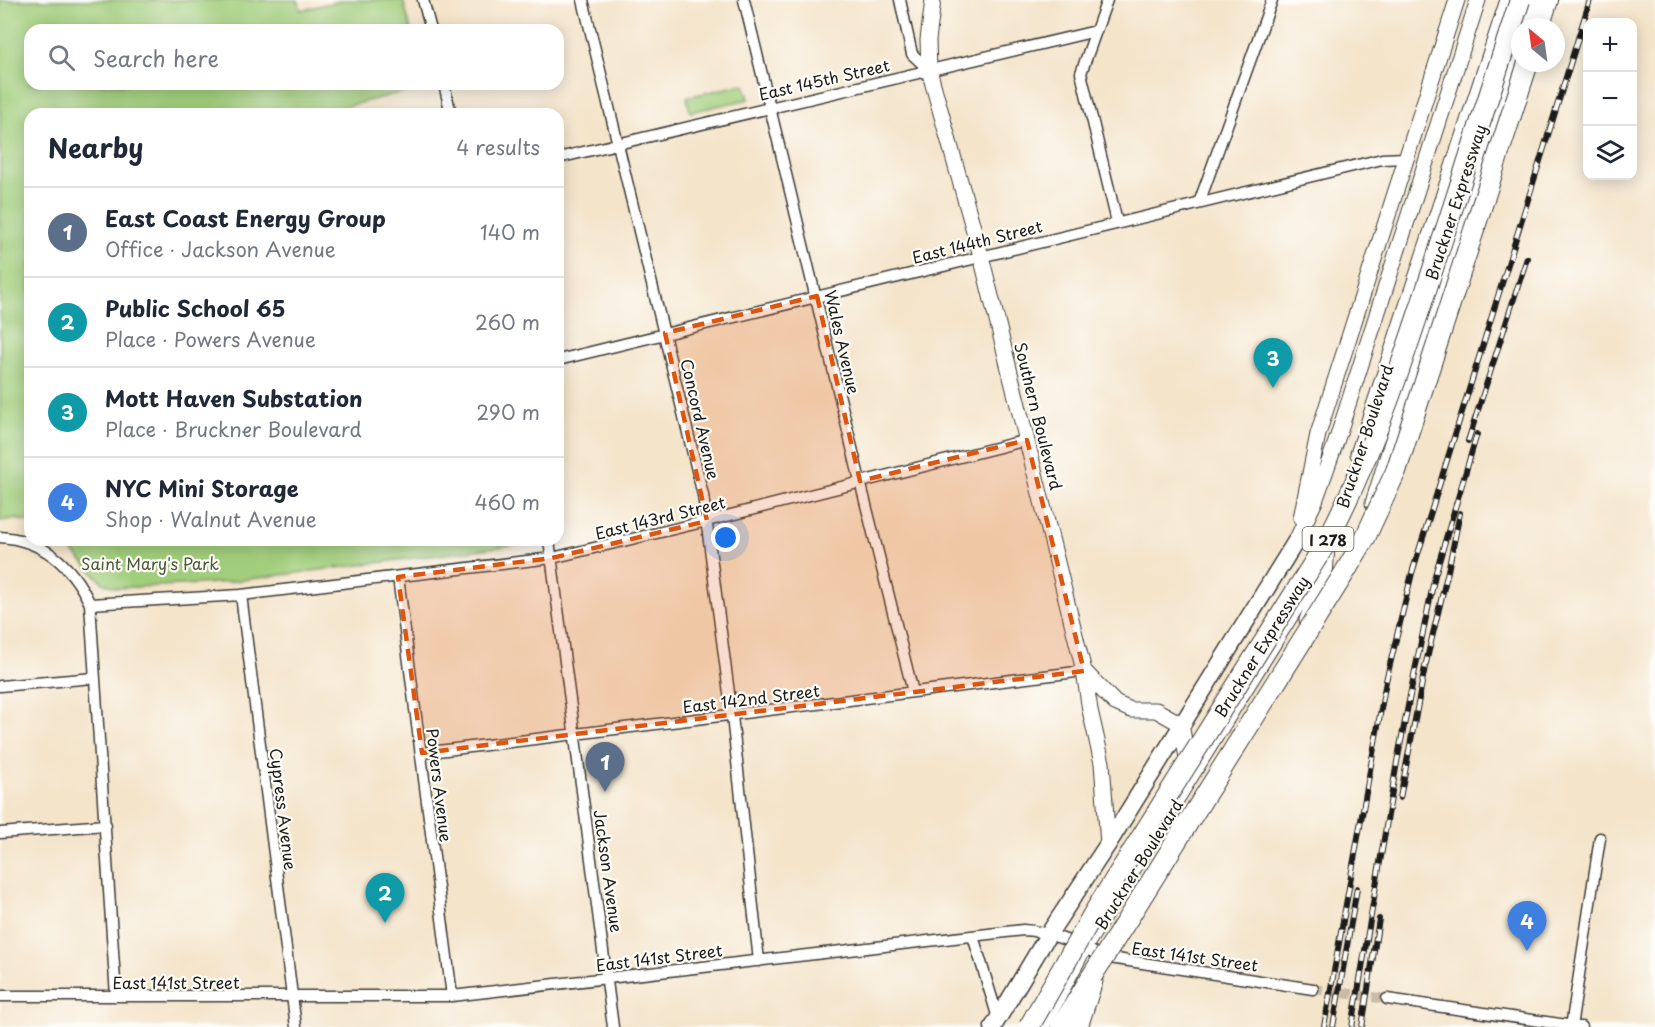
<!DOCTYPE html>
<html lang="en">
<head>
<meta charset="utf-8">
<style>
	:root { --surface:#fff; --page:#f6f6f7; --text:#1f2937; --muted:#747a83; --line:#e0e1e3; --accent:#d1495b }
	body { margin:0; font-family:"Playpen Sans",sans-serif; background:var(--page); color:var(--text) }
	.controls { position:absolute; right:18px; top:18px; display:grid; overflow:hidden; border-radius:12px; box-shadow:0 3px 15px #0003 }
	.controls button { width:54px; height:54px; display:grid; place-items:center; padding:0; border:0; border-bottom:2px solid var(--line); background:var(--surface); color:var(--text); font:30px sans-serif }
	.compass { position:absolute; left:1511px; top:18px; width:54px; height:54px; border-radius:50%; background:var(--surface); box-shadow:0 3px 15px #0003; rotate:331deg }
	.you { position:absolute; left:726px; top:538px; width:21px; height:21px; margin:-15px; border:4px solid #fff; border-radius:50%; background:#1a73e8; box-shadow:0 0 0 9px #1a73e833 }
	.badge { display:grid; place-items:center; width:39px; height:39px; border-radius:50%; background:var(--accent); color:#fff; font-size:20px; font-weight:700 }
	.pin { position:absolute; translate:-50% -50px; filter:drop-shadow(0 2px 3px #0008) }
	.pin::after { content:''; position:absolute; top:32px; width:21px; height:18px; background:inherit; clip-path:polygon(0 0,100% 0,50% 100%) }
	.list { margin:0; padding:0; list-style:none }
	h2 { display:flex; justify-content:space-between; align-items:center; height:78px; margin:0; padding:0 24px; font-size:26px }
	h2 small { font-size:20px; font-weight:400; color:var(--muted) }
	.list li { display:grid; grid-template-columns:39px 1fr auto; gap:18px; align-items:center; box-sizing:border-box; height:90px; padding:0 24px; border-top:2px solid var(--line) }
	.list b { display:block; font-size:22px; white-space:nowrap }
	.list p { margin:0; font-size:20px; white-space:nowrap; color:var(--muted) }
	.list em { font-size:20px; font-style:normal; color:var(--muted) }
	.icon { flex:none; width:33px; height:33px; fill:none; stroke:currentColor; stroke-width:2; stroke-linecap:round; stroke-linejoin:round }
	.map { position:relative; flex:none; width:1655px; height:1027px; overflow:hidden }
	.search { position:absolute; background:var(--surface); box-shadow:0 3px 15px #0003; left:24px; top:24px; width:540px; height:66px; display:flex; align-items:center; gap:15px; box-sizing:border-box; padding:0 21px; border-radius:18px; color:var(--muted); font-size:22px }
	.panel { position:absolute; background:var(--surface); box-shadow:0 3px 15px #0003; left:24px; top:108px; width:540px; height:438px; border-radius:18px }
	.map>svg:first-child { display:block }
	.green { fill:#a1ce7b; stroke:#5e754c; stroke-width:1.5 }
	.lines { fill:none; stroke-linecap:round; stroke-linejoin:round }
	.street-tunnel { stroke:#c9bca7; stroke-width:10; stroke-dasharray:10 5; stroke-linecap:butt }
	.street-casing { stroke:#3c3a36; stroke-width:13 }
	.secondary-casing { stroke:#3c3a36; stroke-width:17 }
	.primary-casing { stroke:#3c3a36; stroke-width:19 }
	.highway-casing { stroke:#3c3a36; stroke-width:22 }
	.street { stroke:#fff; stroke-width:10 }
	.secondary { stroke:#fff; stroke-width:15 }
	.primary { stroke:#fff; stroke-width:16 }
	.highway { stroke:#fff; stroke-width:20 }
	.rail-casing { stroke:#1c1c1c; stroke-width:6 }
	.rail { stroke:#fdfcf7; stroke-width:4; stroke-dasharray:11; stroke-linecap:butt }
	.highway-bridge-casing { stroke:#3c3a36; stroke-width:22; stroke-linecap:butt }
	.highway-bridge { stroke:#fff; stroke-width:20 }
	.marked { fill:#de560d; fill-opacity:0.2; stroke:#de560d; stroke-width:4.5; stroke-dasharray:12 8; stroke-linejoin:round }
	.labels { text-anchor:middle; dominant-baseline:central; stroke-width:4.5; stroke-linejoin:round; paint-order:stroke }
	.shield { fill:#fdfcf7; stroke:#605f5e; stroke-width:1.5 }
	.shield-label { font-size:15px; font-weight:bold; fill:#1c1c1c }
	.street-label { font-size:16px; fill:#1c1c1c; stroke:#fdfcf7 }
	.park-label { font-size:16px; fill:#4b5a3d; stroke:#fdfcf7 }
</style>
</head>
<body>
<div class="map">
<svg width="1655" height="1027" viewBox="0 0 1655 1027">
	<rect width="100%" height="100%" fill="#fdfcf7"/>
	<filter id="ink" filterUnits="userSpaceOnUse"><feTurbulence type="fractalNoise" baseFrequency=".0167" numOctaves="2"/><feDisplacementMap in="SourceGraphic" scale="12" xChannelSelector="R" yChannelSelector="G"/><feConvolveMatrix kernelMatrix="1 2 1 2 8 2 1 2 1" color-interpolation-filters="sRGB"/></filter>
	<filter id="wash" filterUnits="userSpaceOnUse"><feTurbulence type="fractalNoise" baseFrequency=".008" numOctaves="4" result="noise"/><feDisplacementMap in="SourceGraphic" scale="24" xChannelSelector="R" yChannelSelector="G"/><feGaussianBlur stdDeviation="1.35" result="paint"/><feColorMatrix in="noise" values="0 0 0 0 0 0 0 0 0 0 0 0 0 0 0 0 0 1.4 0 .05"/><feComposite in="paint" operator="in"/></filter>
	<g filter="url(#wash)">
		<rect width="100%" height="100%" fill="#f4e4ca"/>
		<!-- green -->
		<path class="green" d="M 0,0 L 298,0 L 301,10 L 344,0 L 403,0 L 411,30 L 30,30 L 30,84 L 424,84 L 424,87 L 335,109 L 336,114 L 30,114 L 30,522 L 15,519 L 0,521 Z
			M 744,84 L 749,99 L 690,112 L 687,97 Z
			M 62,540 L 525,540 L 522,544 L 219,583 L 117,588 L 103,583 Z"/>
	</g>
	<g filter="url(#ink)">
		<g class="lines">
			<!-- street-tunnel -->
			<path class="street-tunnel" d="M 1313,989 L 1387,999"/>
			<!-- street casing -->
			<g class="street-casing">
				<path id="street" d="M 423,0 L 431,30
					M 583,0 L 703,495 L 732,716 L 759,961
					M 744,0 L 860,481 L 913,692
					M 900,0 L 912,54 L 929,70
					M 1107,0 L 1081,73 L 1117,222
					M 444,84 L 451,114
					M 558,158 L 1096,31
					M 1199,203 L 1272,0
					M 558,360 L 1382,159 L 1405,158
					M 0,537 C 44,540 72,565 90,604 L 241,595 L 552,558 L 707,521 L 1027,440
					M 549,540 L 613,1027
					M 398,577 L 452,996
					M 241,595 L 296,1027
					M 90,604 L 116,996
					M 0,686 L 94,678
					M 422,753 L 1084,671
					M 0,833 L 106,825
					M 973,936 L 998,1018
					M 0,996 L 452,996 L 1023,930 C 1050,931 1079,945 1103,957 L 1313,989
					M 1387,999 L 1581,1027
					M 1571,1027 L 1600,838"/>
			</g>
			<!-- secondary casing -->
			<g class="secondary-casing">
				<path id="secondary" d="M 933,0 L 928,40 L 929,70 L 981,256 L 1084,671 L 1090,710 L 1102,763 L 1108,844
					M 1522,27 L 1531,0
					M 1358,454 L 1508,0
					M 1373,503 L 1520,34
					M 1301,518 L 1318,434 L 1457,0
					M 1296,541 L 1315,501 L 1336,442 L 1478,0
					M 1307,620 L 1325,575 L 1327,547
					M 1084,671 L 1115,703 L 1131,710 L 1156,710 L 1181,724 L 1189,769
					M 1042,1027 L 1084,948 L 1314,578
					M 1080,1027 L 1095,981"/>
			</g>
			<!-- primary casing -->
			<g class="primary-casing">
				<path id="primary" d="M 993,1027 L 1048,935 L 1108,844 L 1296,541"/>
			</g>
			<!-- highway casing -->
			<g class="highway-casing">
				<path id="highway" d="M 1539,27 L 1548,0
					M 1061,1027 L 1092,976"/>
			</g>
			<!-- street -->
			<use href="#street" class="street"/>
			<!-- secondary -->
			<use href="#secondary" class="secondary"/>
			<!-- primary -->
			<use href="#primary" class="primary"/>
			<!-- highway -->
			<use href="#highway" class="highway"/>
			<!-- rail casing -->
			<g class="rail-casing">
				<path id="rail" d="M 1468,441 L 1527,258
					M 1400,798 L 1425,667 L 1448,571 L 1460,513
					M 1324,1027 L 1386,681 L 1412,573 L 1590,0
					M 1333,1027 L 1357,888
					M 1352,1027 L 1397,762 L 1414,675 L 1435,575 L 1477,434
					M 1362,1027 L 1379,919"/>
			</g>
			<!-- rail -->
			<use href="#rail" class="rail"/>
			<!-- highway-bridge casing -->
			<g class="highway-bridge-casing">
				<path id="highway-bridge" d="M 1092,976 L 1345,572 L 1365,538 L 1396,471 L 1528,63
					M 1029,1027 L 1095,911 L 1323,548 C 1374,453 1407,350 1440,247 C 1467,165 1493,82 1520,0"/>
			</g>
			<!-- highway-bridge -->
			<use href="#highway-bridge" class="highway-bridge"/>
		</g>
	</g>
	<!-- marked area -->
	<path class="marked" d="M 817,296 L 860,481 L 1027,440 L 1084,671 L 422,753 L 398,577 L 552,558 L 707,521 L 665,333 Z"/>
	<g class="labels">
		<!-- shield labels -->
		<rect class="shield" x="1302.5" y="527" width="51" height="24" rx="4.5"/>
		<g class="shield-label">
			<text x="1328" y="539">I 278</text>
		</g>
		<!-- street labels -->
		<g class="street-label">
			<text transform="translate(824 79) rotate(-13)">East 145th Street</text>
			<text transform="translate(1455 202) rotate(-72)">Bruckner Expressway</text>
			<text transform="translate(977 241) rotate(-14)">East 144th Street</text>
			<text transform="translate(843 342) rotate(77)">Wales Avenue</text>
			<text transform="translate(1039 416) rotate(76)">Southern Boulevard</text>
			<text transform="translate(701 419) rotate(77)">Concord Avenue</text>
			<text transform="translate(1364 436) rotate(-72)">Bruckner Boulevard</text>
			<text transform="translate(660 517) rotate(-14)">East 143rd Street</text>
			<text transform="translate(1261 646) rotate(-58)">Bruckner Expressway</text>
			<text transform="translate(751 698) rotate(-7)">East 142nd Street</text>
			<text transform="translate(440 785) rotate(83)">Powers Avenue</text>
			<text transform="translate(284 809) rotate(83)">Cypress Avenue</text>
			<text transform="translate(1138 864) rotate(-58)">Bruckner Boulevard</text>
			<text transform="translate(609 871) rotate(82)">Jackson Avenue</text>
			<text transform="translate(1195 956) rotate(8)">East 141st Street</text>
			<text transform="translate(659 957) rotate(-7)">East 141st Street</text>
			<text x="176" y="982">East 141st Street</text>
		</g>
		<!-- park labels -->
		<g class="park-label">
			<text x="150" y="563">Saint Mary's Park</text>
		</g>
	</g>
</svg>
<div class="controls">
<button>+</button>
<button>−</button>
<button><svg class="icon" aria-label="layers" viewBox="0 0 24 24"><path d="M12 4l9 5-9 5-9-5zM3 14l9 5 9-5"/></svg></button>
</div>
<svg class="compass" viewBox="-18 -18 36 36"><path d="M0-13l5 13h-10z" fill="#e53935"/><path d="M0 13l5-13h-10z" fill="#747a83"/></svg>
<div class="you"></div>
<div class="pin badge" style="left:605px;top:792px;background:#5c6f8a">1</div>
<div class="pin badge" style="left:385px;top:923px;background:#0f9aa8">2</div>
<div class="pin badge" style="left:1273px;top:388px;background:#0f9aa8">3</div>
<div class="pin badge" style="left:1527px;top:951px;background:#3f7fe0">4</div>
<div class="search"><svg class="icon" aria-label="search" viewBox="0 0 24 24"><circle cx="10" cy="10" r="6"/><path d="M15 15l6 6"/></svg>Search here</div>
<section class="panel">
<h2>Nearby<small>4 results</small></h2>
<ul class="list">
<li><span class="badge" style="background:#5c6f8a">1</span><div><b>East Coast Energy Group</b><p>Office · Jackson Avenue</p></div><em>140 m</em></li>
<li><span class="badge" style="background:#0f9aa8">2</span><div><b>Public School 65</b><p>Place · Powers Avenue</p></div><em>260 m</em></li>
<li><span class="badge" style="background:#0f9aa8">3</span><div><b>Mott Haven Substation</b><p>Place · Bruckner Boulevard</p></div><em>290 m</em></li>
<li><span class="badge" style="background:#3f7fe0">4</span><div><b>NYC Mini Storage</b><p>Shop · Walnut Avenue</p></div><em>460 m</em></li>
</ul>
</section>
</div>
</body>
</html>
